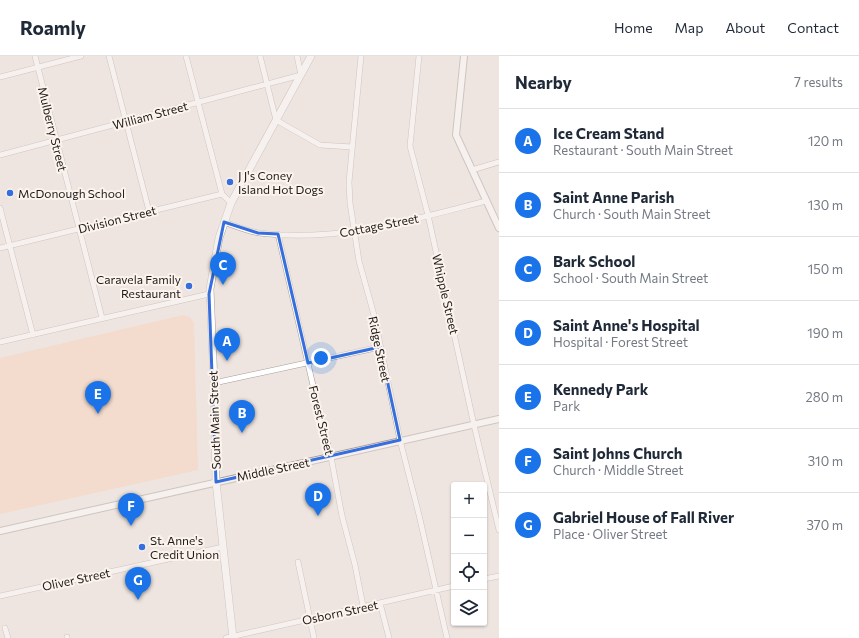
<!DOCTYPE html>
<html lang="en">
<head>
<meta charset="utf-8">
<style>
	:root { --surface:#fff; --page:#f6f6f7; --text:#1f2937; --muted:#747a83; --line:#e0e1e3; --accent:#1a73e8 }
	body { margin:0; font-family:Commissioner,sans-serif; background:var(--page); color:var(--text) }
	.controls { position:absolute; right:12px; bottom:12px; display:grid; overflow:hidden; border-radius:4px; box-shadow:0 1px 3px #0004 }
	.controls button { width:36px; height:36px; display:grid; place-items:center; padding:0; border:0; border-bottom:1px solid var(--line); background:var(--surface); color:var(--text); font:20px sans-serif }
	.you { position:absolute; left:321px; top:302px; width:14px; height:14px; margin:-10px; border:3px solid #fff; border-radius:50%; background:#1a73e8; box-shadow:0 0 0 6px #1a73e833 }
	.badge { display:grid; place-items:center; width:26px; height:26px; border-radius:50%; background:var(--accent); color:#fff; font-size:13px; font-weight:700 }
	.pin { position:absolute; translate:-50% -33px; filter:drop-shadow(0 1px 2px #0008) }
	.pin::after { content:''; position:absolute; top:21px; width:14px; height:12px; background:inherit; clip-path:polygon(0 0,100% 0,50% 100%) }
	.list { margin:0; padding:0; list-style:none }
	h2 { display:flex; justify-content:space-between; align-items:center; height:52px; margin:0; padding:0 16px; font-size:17px }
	h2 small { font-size:13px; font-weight:400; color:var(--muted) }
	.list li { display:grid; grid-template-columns:26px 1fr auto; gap:12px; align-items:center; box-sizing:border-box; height:64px; padding:0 16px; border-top:1px solid var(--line) }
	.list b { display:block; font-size:15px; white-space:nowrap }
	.list p { margin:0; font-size:13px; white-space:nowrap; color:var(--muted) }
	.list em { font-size:13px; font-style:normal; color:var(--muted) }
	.icon { flex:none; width:22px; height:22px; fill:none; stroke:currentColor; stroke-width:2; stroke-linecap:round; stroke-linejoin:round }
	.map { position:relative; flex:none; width:499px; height:582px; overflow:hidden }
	header { display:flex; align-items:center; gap:24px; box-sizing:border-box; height:56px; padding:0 20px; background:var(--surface); border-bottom:1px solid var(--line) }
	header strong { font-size:19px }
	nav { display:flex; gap:22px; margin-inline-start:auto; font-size:14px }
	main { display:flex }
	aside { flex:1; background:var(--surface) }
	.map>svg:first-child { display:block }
	.green { fill:#f8ceb6 }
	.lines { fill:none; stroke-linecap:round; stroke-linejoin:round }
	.minor-casing { stroke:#a69d97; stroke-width:6 }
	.tertiary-casing { stroke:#a69d97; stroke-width:8 }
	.secondary-casing { stroke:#a69d97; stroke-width:8 }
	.minor { stroke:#fff; stroke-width:5 }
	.tertiary { stroke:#fff; stroke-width:6 }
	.secondary { stroke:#fff; stroke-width:7 }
	.marked { fill:none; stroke:#366edd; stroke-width:3; stroke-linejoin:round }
	.poi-dot { fill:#366edd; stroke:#fcf3ed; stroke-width:1.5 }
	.labels { text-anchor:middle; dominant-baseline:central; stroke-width:4; stroke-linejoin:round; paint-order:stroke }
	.street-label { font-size:12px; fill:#1e1b19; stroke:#fcf3ed }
	.poi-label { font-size:12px; fill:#1e1b19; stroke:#fcf3ed; text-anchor:start }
</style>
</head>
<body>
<header>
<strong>Roamly</strong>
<nav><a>Home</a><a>Map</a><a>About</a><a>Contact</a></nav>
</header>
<main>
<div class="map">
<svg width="499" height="582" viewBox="0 0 499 582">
	<rect width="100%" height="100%" fill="#efe5e0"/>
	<!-- green -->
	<path class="green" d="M 183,259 L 190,261 L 194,267 L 198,414 L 0,458 L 0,302 Z"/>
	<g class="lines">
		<!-- minor casing -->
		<g class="minor-casing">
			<path id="minor" d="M 35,0 L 102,262
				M 109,0 L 149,155
				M 186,0 L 222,138
				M 260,0 L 276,64 L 320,89 L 352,91
				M 361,0 L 349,126 L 350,147 L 359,205 L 374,259 L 400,384 L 419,459 L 447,582
				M 419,0 L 410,90 L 428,159 L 474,369 L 499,474
				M 0,21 L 81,0
				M 0,99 L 301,19 L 297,0
				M 472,114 L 499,106
				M 0,152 L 33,279
				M 224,166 C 235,170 247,175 259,177 C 336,187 412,164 486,145
				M 278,178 L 318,351 L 331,401 L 342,460 L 355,509 L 363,550
				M 0,192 L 222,138 L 231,147
				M 0,286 L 209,238
				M 214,327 L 380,291
				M 298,506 L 314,582
				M 484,523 L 499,520
				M 0,540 L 223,491
				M 380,547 L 389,582
				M 5,572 L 8,582
				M 67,581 L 67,582
				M 226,582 L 454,530"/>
		</g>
		<!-- tertiary casing -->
		<g class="tertiary-casing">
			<path id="tertiary" d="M 464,0 L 456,79 L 499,172
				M 0,475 L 499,363"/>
		</g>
		<!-- secondary casing -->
		<g class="secondary-casing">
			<path id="secondary" d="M 233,582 L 216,426 L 214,327 L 210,233 L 219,182 L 231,147 L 311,0"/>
		</g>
		<!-- minor -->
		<use href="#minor" class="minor"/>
		<!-- tertiary -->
		<use href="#tertiary" class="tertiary"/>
		<!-- secondary -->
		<use href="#secondary" class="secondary"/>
	</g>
	<!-- marked area -->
	<path d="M0 0H499V582H0ZM 224,166 L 258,177 L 278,178 L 308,307 L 380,291 L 400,384 L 216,426 L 209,238 Z" fill="#efe5e0" fill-opacity=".55" fill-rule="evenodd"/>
	<path class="marked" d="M 224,166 L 258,177 L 278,178 L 308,307 L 380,291 L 400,384 L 216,426 L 209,238 Z"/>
	<!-- markers -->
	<g class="poi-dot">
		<circle cx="230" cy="126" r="4"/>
		<circle cx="10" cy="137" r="4"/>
		<circle cx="189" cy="230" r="4"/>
		<circle cx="142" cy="491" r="4"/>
	</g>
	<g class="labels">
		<!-- street labels -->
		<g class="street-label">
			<text transform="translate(150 59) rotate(-15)">William Street</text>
			<text transform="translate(53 73) rotate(76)">Mulberry Street</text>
			<text transform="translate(117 163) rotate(-14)">Division Street</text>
			<text transform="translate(379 169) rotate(-11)">Cottage Street</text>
			<text transform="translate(446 238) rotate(77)">Whipple Street</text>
			<text transform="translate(380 293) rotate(78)">Ridge Street</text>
			<text transform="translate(214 364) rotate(-92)">South Main Street</text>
			<text transform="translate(322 364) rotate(76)">Forest Street</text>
			<text transform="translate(273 413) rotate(-12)">Middle Street</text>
			<text transform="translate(76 523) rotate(-12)">Oliver Street</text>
			<text transform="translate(340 556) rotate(-12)">Osborn Street</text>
		</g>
		<!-- poi labels -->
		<g class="poi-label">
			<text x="238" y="119">J J's Coney<tspan x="238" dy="14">Island Hot Dogs</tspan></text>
			<text x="18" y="137">McDonough School</text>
			<text x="181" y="223" text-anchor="end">Caravela Family<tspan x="181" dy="14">Restaurant</tspan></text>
			<text x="150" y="484">St. Anne's<tspan x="150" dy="14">Credit Union</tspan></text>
		</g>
	</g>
</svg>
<div class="controls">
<button>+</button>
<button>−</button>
<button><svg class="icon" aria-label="locate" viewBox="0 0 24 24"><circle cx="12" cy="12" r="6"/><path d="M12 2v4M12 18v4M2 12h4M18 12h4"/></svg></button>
<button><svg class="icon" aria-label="layers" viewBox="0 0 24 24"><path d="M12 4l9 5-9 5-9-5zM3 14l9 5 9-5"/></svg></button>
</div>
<div class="you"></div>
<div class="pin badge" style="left:227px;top:305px">A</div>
<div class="pin badge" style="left:242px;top:377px">B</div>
<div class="pin badge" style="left:223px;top:229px">C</div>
<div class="pin badge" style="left:318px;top:460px">D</div>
<div class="pin badge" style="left:98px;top:358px">E</div>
<div class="pin badge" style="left:131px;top:470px">F</div>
<div class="pin badge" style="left:138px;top:544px">G</div>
</div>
<aside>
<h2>Nearby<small>7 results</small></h2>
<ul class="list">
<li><span class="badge">A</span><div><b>Ice Cream Stand</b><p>Restaurant · South Main Street</p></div><em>120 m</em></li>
<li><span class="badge">B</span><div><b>Saint Anne Parish</b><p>Church · South Main Street</p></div><em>130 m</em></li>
<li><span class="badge">C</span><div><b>Bark School</b><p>School · South Main Street</p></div><em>150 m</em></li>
<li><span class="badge">D</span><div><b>Saint Anne's Hospital</b><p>Hospital · Forest Street</p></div><em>190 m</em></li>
<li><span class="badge">E</span><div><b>Kennedy Park</b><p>Park</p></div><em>280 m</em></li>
<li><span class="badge">F</span><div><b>Saint Johns Church</b><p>Church · Middle Street</p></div><em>310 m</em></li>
<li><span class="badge">G</span><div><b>Gabriel House of Fall River</b><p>Place · Oliver Street</p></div><em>370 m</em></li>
</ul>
</aside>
</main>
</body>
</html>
